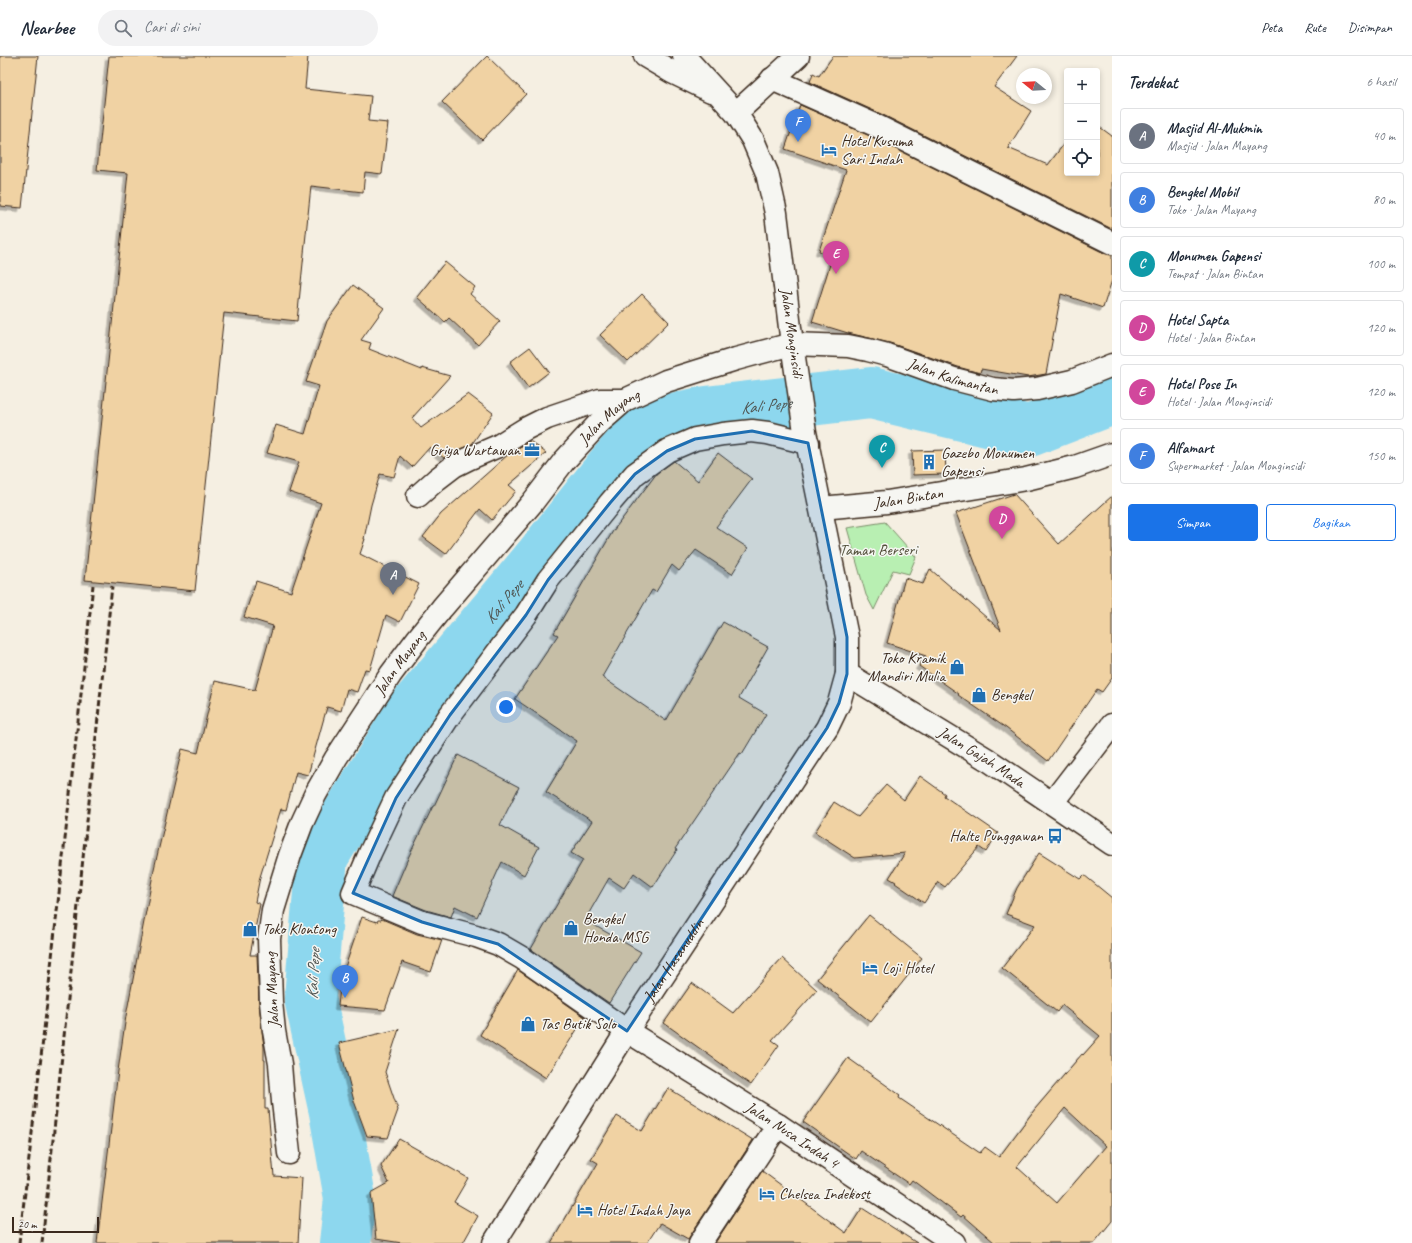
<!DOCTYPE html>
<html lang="id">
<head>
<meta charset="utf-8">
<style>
	:root { --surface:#fff; --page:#f2f2f3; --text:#1f2937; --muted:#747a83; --line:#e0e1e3; --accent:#1a73e8 }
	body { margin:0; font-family:Caveat,sans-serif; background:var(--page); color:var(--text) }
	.controls { position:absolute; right:12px; top:12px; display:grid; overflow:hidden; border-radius:4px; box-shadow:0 2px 6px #0003 }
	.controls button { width:36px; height:36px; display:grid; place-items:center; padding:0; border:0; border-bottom:1px solid var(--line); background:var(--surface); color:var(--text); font:20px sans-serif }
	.compass { position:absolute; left:1016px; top:12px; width:36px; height:36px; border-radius:50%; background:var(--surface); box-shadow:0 2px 6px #0003; rotate:288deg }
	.scale { position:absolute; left:12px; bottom:10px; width:87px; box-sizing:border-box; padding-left:4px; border:2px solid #3b2a1e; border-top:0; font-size:11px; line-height:14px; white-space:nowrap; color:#3b2a1e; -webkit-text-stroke:3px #f6f6f2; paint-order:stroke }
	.you { position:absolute; left:506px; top:651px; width:14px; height:14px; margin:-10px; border:3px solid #fff; border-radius:50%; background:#1a73e8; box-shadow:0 0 0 6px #1a73e833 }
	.badge { display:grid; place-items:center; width:26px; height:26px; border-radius:50%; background:var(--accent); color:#fff; font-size:13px; font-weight:700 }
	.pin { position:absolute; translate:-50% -33px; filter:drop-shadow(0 1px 2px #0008) }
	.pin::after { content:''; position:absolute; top:21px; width:14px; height:12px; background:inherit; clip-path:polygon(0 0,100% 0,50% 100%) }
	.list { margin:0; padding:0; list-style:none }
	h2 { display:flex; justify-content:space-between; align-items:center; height:52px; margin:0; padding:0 16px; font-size:17px }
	h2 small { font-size:13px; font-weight:400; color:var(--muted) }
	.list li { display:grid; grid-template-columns:26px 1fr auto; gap:12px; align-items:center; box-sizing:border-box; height:56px; margin:0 8px 8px; padding:0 8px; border:1px solid var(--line); border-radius:4px }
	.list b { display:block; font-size:15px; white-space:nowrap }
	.list p { margin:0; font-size:13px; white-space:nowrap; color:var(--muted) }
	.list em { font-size:13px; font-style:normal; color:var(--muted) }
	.actions { display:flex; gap:8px; padding:12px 16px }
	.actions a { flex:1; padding:9px 0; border:1px solid var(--accent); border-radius:4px; text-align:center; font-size:14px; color:var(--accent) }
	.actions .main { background:var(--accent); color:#fff }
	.icon { flex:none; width:22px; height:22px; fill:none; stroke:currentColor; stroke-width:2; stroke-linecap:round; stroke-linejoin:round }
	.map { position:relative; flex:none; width:1112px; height:1187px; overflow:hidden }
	header { display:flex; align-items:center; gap:24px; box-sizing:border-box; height:56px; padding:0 20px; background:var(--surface); border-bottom:1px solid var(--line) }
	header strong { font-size:19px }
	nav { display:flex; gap:22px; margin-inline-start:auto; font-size:14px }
	.search { width:280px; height:36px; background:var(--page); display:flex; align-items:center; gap:10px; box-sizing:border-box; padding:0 14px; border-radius:22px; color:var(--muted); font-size:15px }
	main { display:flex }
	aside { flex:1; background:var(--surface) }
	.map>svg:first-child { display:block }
	.green { fill:#b8efb2; stroke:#7a8c68 }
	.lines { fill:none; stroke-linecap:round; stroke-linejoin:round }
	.river { stroke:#8dd7ee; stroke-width:52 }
	.building { fill:#f0d2a3; stroke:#3b2a1e; fill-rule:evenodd; filter:url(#shadow) }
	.minor-casing { stroke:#3b2a1e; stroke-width:25 }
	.tertiary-casing { stroke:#3b2a1e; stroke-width:25 }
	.secondary-casing { stroke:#3b2a1e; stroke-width:25 }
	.minor { stroke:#f6f6f2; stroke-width:22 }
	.tertiary { stroke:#f6f6f2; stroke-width:22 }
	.secondary { stroke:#f6f6f2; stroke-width:22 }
	.rail { stroke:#3b2a1e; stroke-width:3; stroke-dasharray:6 3; stroke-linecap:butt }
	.marked { fill:#1f6fb2; fill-opacity:0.2; stroke:#1f6fb2; stroke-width:3; stroke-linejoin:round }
	.labels { text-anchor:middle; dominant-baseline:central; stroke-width:3; stroke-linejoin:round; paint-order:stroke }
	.poi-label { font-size:16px; fill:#3b2a1e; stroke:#f6f6f2; text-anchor:start }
	.street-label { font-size:16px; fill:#3b2a1e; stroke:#f6f6f2 }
	.park-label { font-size:16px; fill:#54513c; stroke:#f6f6f2 }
	.water-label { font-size:17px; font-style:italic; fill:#505552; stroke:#f6f6f2 }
</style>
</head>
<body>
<header>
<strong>Nearbee</strong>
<div class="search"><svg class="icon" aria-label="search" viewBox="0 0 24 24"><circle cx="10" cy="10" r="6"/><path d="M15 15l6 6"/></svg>Cari di sini</div>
<nav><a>Peta</a><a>Rute</a><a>Disimpan</a></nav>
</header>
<main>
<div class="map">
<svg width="1112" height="1187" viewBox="0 0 1112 1187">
	<defs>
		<filter id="shadow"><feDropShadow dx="-3.5" dy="3.5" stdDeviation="0" flood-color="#0004"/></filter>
	</defs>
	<rect width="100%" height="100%" fill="#f5efe2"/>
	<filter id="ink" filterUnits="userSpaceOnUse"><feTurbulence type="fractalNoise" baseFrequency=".025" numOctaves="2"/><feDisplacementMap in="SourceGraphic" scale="8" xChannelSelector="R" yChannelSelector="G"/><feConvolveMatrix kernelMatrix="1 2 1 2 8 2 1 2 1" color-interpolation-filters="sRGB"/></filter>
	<g filter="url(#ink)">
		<!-- green -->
		<path class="green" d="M 885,466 L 916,501 L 909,518 L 893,514 L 874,554 L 866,539 L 847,472 Z"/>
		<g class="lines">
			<!-- river -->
			<path class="river" id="s1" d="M 345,1187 L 350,1142 L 335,1056 L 310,942 L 322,801 L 412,655 L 539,503 L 610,413 L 649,368 L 706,356 L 871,337 L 1029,375 L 1112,343"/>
		</g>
		<!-- building -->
		<path class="building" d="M 0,0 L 38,0 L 22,152 L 0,150 Z
			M 109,0 L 308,0 L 305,33 L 371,40 L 368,65 L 388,67 L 382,118 L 365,116 L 363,136 L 311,130 L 297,265 L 224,257 L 195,535 L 85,524 L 128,117 L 97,114 Z
			M 487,0 L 526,38 L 482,84 L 442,46 Z
			M 833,0 L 1017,0 L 994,31 L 1031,55 L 1008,92 L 1048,109 L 1067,84 L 1067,117 L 1097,117 L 1097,69 L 1112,80 L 1112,173 L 881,58 L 810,26 L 813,17 L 819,20 Z
			M 800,49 L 870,80 L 1106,198 L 1112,199 L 1112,224 L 1103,252 L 1061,238 L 1046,318 L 1028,321 L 981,313 L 980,317 L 958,311 L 890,287 L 848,277 L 812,266 L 833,199 L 819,195 L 846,114 L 785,93 Z
			M 445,206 L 475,231 L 470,238 L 500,265 L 478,289 L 449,262 L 445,266 L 417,241 Z
			M 353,229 L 384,252 L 361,284 L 371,287 L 369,293 L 422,314 L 422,312 L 450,320 L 412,362 L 421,372 L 468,338 L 493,357 L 472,388 L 444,402 L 430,391 L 412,411 L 400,400 L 394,421 L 380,418 L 371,449 L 364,483 L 365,483 L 360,498 L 419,528 L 400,566 L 386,559 L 370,614 L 365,613 L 357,636 L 347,633 L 341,655 L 327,651 L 308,719 L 296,716 L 286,754 L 281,753 L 260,821 L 255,846 L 260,848 L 250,899 L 257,899 L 259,947 L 264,991 L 264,1004 L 265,1004 L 265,1053 L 268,1053 L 274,1120 L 302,1122 L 298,1187 L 97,1187 L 118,1015 L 126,960 L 154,813 L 182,693 L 198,697 L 215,625 L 255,634 L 273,570 L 244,561 L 256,525 L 291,536 L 321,447 L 289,436 L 299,406 L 267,397 L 276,369 L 305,378 L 319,330 L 306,326 L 327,265 Z
			M 642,238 L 669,266 L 628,306 L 600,279 Z
			M 530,291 L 549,316 L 528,332 L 510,306 Z
			M 530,385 L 546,397 L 509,429 L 516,435 L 492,464 L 480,453 L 446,498 L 423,481 L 441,458 L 510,397 Z
			M 945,394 L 946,418 L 913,419 L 912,395 Z
			M 718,397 L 752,423 L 716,471 L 748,492 L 732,518 L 696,494 L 679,515 L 672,509 L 656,536 L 652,534 L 602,621 L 666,665 L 723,566 L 768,591 L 739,642 L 766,658 L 742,698 L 740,697 L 675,793 L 677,794 L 653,831 L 634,817 L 624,832 L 609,822 L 585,864 L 641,896 L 609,947 L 531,893 L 583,804 L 571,797 L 592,765 L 546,736 L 577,685 L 515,643 L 558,579 L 554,577 L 613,475 L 657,417 L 674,405 L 698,425 Z
			M 1014,438 L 1059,488 L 1112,440 L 1112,622 L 1102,636 L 1097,633 L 1048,705 L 1006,672 L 958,639 L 959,638 L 919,610 L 926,600 L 887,587 L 905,522 L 923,528 L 930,513 L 1001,574 L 956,457 Z
			M 458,699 L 519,731 L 500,769 L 539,791 L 524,819 L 502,806 L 477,861 L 455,850 L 451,861 L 426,854 L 392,840 L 409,800 L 433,750 L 434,750 Z
			M 920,720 L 945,738 L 944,740 L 998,777 L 986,796 L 979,791 L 945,831 L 938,826 L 924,847 L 895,827 L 896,826 L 889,822 L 905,797 L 855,802 L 815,776 L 834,746 L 858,761 L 886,729 L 904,744 Z
			M 1039,797 L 1080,823 L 1084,819 L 1112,842 L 1112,1165 L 1094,1187 L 995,1187 L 963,1159 L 961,1161 L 912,1124 L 909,1128 L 861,1095 L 856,1103 L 803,1066 L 848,1002 L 900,1039 L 899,1042 L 980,1097 L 985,1091 L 999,1101 L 1035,1053 L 1082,998 L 1083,999 L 1100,980 L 1062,949 L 1057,956 L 1002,912 L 1035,869 L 1006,858 L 1017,832 ZM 1065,1052 L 1106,1090 L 1057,1147 L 1017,1111 Z
			M 869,859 L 922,902 L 871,966 L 817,923 Z
			M 362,861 L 377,866 L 378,864 L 381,864 L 382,863 L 417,878 L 442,884 L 431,916 L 402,906 L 385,954 L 338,950 L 341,923 Z
			M 782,902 L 817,934 L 772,984 L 779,989 L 751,1029 L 664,967 L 692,927 L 733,957 Z
			M 518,914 L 585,961 L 546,1022 L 480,979 Z
			M 399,973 L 385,1016 L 398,1054 L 388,1082 L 367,1080 L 354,1045 L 339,987 Z
			M 668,1032 L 753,1084 L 688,1183 L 660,1167 L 647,1187 L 551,1187 L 598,1107 L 591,1103 L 617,1060 L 642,1075 Z
			M 399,1083 L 468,1122 L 454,1146 L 478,1160 L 463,1187 L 402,1187 L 376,1183 L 371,1137 L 389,1127 L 381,1110 Z
			M 762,1115 L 846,1177 L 862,1152 L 917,1187 L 715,1187 Z"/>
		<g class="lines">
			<!-- minor casing -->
			<g class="minor-casing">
				<g id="minor">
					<path d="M 772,23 L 875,69 L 1112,187"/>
					<path id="s2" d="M 808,387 L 768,377 L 752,375 L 723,378 L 695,383 L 667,395 L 635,418 L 610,447 L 548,524 L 526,559 L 450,659 L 396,742 L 370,797 L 353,837 L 422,866 L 476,880 L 498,888 L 522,902 L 627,975 L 778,1069 L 954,1187"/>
					<path d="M 418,440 L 437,423 L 454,410 L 468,403 L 498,390 L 525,373 L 547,362 L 600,344 L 625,344"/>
					<path id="s3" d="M 821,452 L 887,446 L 1026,423 L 1075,411 L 1112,398"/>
					<path d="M 1052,747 L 1112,669"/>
					<path id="s4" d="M 289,1097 L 283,1046 L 280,1008 L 274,975 L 271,946 L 269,883 L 273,854 L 290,799 L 302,767 L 315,739 L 336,702 L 391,618 L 418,582 L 442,552 L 532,447 L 564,405 L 600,366 L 625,344 L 666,325 L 736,303 L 792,288 L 848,290 L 868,294 L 887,299 L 954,323 L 993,333 L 1014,335 L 1037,333 L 1072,325 L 1112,309"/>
					<path d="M 700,1187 L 778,1069"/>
				</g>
			</g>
			<!-- tertiary casing -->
			<g class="tertiary-casing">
				<path id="tertiary" d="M 736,57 L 798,0"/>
			</g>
			<!-- secondary casing -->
			<g class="secondary-casing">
				<g id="secondary">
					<path d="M 645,0 L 672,16 L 711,35"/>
					<path id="s5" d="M 847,618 L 988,704 L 1112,788"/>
					<path id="s6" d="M 494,1187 L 627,975 L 827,672 L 839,647 L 847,618 L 847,581 L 805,376 L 792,288 L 776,157 L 767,117 L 753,84 L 736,57 L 684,0"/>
				</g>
			</g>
			<!-- minor -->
			<use href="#minor" class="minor"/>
			<!-- tertiary -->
			<use href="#tertiary" class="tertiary"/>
			<!-- secondary -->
			<use href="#secondary" class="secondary"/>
			<!-- rail -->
			<path class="rail" d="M 19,1187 L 41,1001 L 93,529
				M 42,1187 L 112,530"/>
		</g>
	</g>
	<!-- marked area -->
	<path class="marked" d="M 752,375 L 808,387 L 847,581 L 847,618 L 839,647 L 827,672 L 627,975 L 498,888 L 422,866 L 353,837 L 396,742 L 450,659 L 526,559 L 548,524 L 610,447 L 635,418 L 667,395 L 695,383 Z"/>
	<!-- icons -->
	<defs>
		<g id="hotel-bare" transform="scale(1.2)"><path d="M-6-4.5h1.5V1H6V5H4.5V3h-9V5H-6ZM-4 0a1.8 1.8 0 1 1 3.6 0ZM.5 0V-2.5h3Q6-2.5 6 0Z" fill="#1f6fb2" stroke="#f6f6f2" stroke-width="2.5" paint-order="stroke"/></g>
		<g id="office-bare" transform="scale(1.2)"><path d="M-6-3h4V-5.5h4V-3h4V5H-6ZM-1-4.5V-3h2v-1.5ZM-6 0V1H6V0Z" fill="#1f6fb2" stroke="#f6f6f2" stroke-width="2.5" paint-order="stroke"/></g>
		<g id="building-bare" transform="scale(1.2)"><path d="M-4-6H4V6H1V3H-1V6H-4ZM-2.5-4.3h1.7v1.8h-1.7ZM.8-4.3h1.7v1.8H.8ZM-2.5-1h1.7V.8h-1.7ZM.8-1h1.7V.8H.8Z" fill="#1f6fb2" stroke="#f6f6f2" stroke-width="2.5" paint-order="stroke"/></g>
		<g id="shop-bare" transform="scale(1.2)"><path d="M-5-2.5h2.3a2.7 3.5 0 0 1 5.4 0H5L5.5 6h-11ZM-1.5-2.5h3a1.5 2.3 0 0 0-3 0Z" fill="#1f6fb2" stroke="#f6f6f2" stroke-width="2.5" paint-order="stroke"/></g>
		<g id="bus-bare" transform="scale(1.2)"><path d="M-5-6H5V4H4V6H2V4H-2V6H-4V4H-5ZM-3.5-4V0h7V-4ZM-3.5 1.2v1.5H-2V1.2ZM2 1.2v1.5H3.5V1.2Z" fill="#1f6fb2" stroke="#f6f6f2" stroke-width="2.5" paint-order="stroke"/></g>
	</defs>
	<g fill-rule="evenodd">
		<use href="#hotel-bare" x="829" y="94"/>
		<use href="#office-bare" x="532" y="394"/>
		<use href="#building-bare" x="929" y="406"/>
		<use href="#shop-bare" x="957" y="611"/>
		<use href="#shop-bare" x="979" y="639"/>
		<use href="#bus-bare" x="1055" y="780"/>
		<use href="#shop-bare" x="571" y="872"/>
		<use href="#shop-bare" x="250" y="873"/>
		<use href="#hotel-bare" x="870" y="912"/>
		<use href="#shop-bare" x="528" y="968"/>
		<use href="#hotel-bare" x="767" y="1138"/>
		<use href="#hotel-bare" x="585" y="1154"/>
	</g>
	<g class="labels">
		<!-- poi labels -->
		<g class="poi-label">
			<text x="841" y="85">Hotel Kusuma<tspan x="841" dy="18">Sari Indah</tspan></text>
			<text x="520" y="394" text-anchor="end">Griya Wartawan</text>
			<text x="941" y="397">Gazebo Monumen<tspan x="941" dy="18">Gapensi</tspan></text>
			<text x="945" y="602" text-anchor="end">Toko Kramik<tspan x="945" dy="18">Mandiri Mulia</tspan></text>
			<text x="991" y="639">Bengkel</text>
			<text x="1043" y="780" text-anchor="end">Halte Punggawan</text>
			<text x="583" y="863">Bengkel<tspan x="583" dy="18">Honda MSG</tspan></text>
			<text x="262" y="873">Toko Klontong</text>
			<text x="882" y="912">Loji Hotel</text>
			<text x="540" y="968">Tas Butik Solo</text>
			<text x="779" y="1138">Chelsea Indekost</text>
			<text x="597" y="1154">Hotel Indah Jaya</text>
		</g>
		<!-- street labels -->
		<g class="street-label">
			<text transform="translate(792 277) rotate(82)">Jalan Monginsidi</text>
			<text stroke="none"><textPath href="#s4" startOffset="1213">Jalan Kalimantan</textPath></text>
			<text stroke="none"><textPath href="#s4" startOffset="848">Jalan Mayang</textPath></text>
			<text stroke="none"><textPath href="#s3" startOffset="88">Jalan Bintan</textPath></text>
			<text stroke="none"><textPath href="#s4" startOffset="524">Jalan Mayang</textPath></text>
			<text stroke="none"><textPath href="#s5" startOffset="158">Jalan Gajah Mada</textPath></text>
			<text stroke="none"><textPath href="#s6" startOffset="335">Jalan Hasanuddin</textPath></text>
			<text transform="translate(272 934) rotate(-93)">Jalan Mayang</text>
			<text stroke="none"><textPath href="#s2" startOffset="1197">Jalan Nusa Indah 4</textPath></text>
		</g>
		<!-- park labels -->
		<g class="park-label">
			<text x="878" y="494">Taman Berseri</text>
		</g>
		<!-- water labels -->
		<g class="water-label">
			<text stroke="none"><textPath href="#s1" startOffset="1053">Kali Pepe</textPath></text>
			<text stroke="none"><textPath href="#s1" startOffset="705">Kali Pepe</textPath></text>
			<text transform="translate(313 918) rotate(-87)">Kali Pepe</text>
		</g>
	</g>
</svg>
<div class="controls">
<button>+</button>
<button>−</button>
<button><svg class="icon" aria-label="locate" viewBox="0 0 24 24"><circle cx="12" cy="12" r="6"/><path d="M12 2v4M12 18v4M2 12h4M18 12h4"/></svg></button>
</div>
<svg class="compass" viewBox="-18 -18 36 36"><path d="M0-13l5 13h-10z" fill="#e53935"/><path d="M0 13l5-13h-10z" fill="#747a83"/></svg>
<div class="scale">20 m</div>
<div class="you"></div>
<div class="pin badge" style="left:393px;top:539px;background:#6b7280">A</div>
<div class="pin badge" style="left:345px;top:942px;background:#3f7fe0">B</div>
<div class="pin badge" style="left:882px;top:412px;background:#0f9aa8">C</div>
<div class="pin badge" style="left:1002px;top:483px;background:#d1479c">D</div>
<div class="pin badge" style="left:836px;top:218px;background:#d1479c">E</div>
<div class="pin badge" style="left:798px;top:86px;background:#3f7fe0">F</div>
</div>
<aside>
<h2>Terdekat<small>6 hasil</small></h2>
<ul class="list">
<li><span class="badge" style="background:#6b7280">A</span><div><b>Masjid Al-Mukmin</b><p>Masjid · Jalan Mayang</p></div><em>40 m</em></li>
<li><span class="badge" style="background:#3f7fe0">B</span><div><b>Bengkel Mobil</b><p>Toko · Jalan Mayang</p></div><em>80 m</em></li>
<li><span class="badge" style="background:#0f9aa8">C</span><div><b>Monumen Gapensi</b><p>Tempat · Jalan Bintan</p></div><em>100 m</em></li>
<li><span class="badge" style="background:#d1479c">D</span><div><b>Hotel Sapta</b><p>Hotel · Jalan Bintan</p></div><em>120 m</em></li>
<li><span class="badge" style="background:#d1479c">E</span><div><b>Hotel Pose In</b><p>Hotel · Jalan Monginsidi</p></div><em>120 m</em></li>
<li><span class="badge" style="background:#3f7fe0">F</span><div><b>Alfamart</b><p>Supermarket · Jalan Monginsidi</p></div><em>150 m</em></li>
</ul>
<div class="actions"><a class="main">Simpan</a><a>Bagikan</a></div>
</aside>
</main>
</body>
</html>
